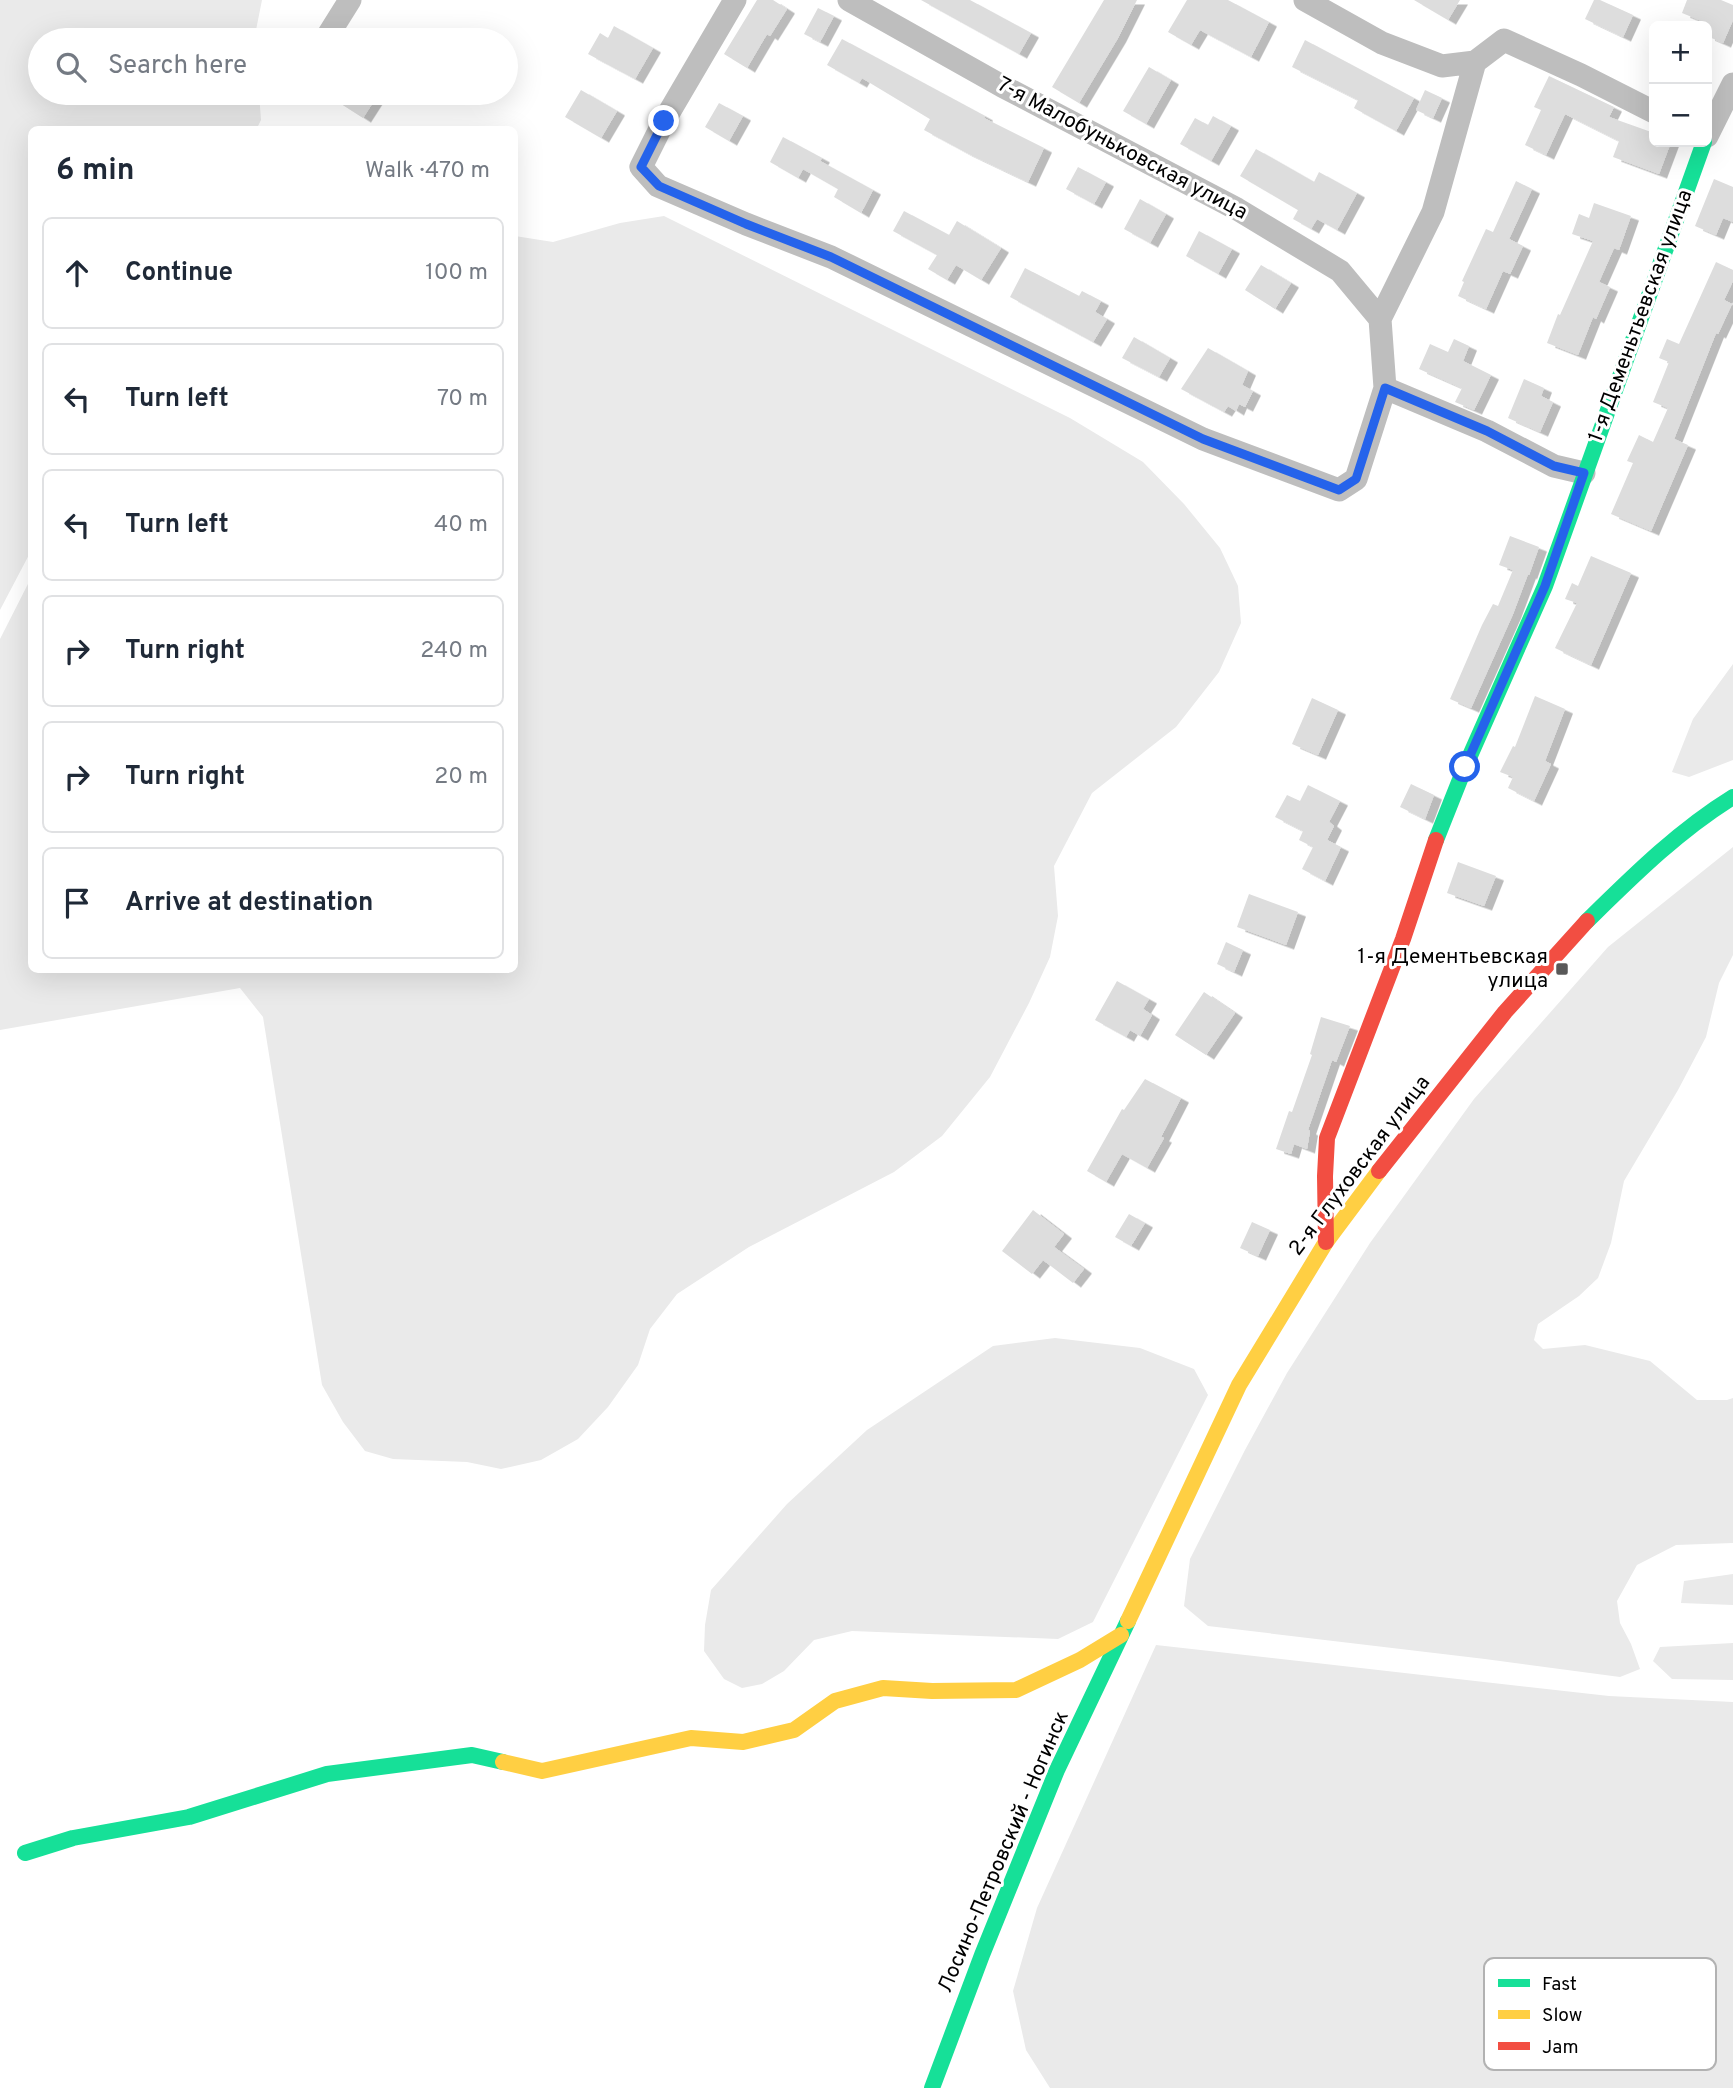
<!DOCTYPE html>
<html lang="en">
<head>
<meta charset="utf-8">
<style>
	:root { --surface:#fff; --page:#f6f6f7; --text:#1f2937; --muted:#747a83; --line:#e0e1e3 }
	body { margin:0; font-family:Overpass,sans-serif; background:var(--page); color:var(--text) }
	.controls { position:absolute; right:21px; top:21px; display:grid; overflow:hidden; border-radius:10px; box-shadow:0 7px 28px #0002 }
	.controls button { width:63px; height:63px; display:grid; place-items:center; padding:0; border:0; border-bottom:2px solid var(--line); background:var(--surface); color:var(--text); font:35px sans-serif }
	.stop { position:absolute; width:21px; height:21px; margin:-16px; border:5px solid #2563eb; border-radius:50%; background:#fff }
	.stop.end { background:#2563eb; border-color:#fff; box-shadow:0 2px 7px #0008 }
	.list { margin:0; padding:0; list-style:none }
	h2 { display:flex; justify-content:space-between; align-items:center; height:91px; margin:0; padding:0 28px; font-size:30px }
	h2 small { font-size:23px; font-weight:400; color:var(--muted) }
	.list li { display:grid; grid-template-columns:46px 1fr auto; gap:21px; align-items:center; box-sizing:border-box; height:112px; margin:0 14px 14px; padding:0 14px; border:2px solid var(--line); border-radius:10px }
	.list b { display:block; font-size:26px; white-space:nowrap }
	.list em { font-size:23px; font-style:normal; color:var(--muted) }
	.icon { flex:none; width:38px; height:38px; fill:none; stroke:currentColor; stroke-width:2; stroke-linecap:round; stroke-linejoin:round }
	.map { position:relative; flex:none; width:1733px; height:2088px; overflow:hidden }
	.search { position:absolute; background:var(--surface); box-shadow:0 7px 28px #0002; left:28px; top:28px; width:490px; height:77px; display:flex; align-items:center; gap:18px; box-sizing:border-box; padding:0 24px; border-radius:38px; color:var(--muted); font-size:26px }
	.panel { position:absolute; background:var(--surface); box-shadow:0 7px 28px #0002; left:28px; top:126px; width:490px; height:847px; border-radius:10px }
	.map>svg:first-child { display:block }
	.green { fill:#eaeaea }
	.building { fill:#ddd; filter:url(#shadow) }
	.lines { fill:none; stroke-linecap:round; stroke-linejoin:round }
	.street { stroke:#bebebe; stroke-width:23 }
	.fast { stroke:#16e098; stroke-width:16 }
	.slow { stroke:#ffcf43; stroke-width:16 }
	.jam { stroke:#f24e42; stroke-width:16 }
	.route { stroke:#2563eb; stroke-width:9 }
	.poi-dot { fill:#595959; stroke:#fff; stroke-width:2.5 }
	.labels { text-anchor:middle; dominant-baseline:central; stroke-width:6; stroke-linejoin:round; paint-order:stroke }
	.street-label { font-size:21px; fill:#000; stroke:#fff }
	.poi-label { font-size:21px; fill:#000; stroke:#fff; text-anchor:end }
	.key { fill:#fff; stroke:#b2b2b2; stroke-width:2 }
	.key-label { font-size:19px; fill:#000 }
</style>
</head>
<body>
<div class="map">
<svg width="1733" height="2088" viewBox="0 0 1733 2088">
	<defs>
		<filter id="shadow"><feDropShadow dx="8" dy="4.5" stdDeviation="0" flood-color="#0004"/></filter>
	</defs>
	<rect width="100%" height="100%" fill="#fff"/>
	<!-- green -->
	<path class="green" d="M 0,0 L 262,0 L 256,30 L 257,40 L 40,40 L 40,93 L 259,93 L 261,120 L 256,130 L 32,130 L 31,551 L 0,610 Z
		M 664,216 L 1070,418 L 1143,462 L 1184,504 L 1220,548 L 1238,586 L 1241,623 L 1219,672 L 1176,727 L 1092,793 L 1054,866 L 1058,916 L 1050,957 L 1029,1003 L 990,1077 L 942,1136 L 894,1172 L 749,1247 L 677,1294 L 650,1329 L 638,1365 L 608,1407 L 578,1439 L 541,1460 L 501,1469 L 467,1462 L 393,1459 L 365,1451 L 343,1422 L 322,1385 L 263,1017 L 240,988 L 0,1030 L 0,639 L 31,578 L 32,970 L 514,970 L 515,236 L 553,242 L 620,223 Z
		M 1733,664 L 1733,760 L 1689,777 L 1672,772 L 1693,719 Z
		M 1733,847 L 1733,955 L 1719,983 L 1706,1037 L 1678,1090 L 1624,1181 L 1611,1243 L 1598,1278 L 1579,1296 L 1538,1324 L 1534,1340 L 1543,1349 L 1585,1345 L 1650,1361 L 1697,1400 L 1727,1400 L 1733,1398 L 1733,1543 L 1676,1545 L 1637,1565 L 1617,1601 L 1620,1623 L 1631,1644 L 1640,1669 L 1620,1677 L 1485,1659 L 1208,1626 L 1184,1606 L 1190,1559 L 1245,1450 L 1287,1373 L 1370,1243 L 1474,1099 L 1608,947 Z
		M 1055,1338 L 1140,1348 L 1194,1369 L 1208,1395 L 1093,1622 L 1058,1639 L 852,1631 L 814,1640 L 784,1671 L 762,1684 L 742,1688 L 724,1679 L 704,1651 L 705,1625 L 711,1590 L 787,1504 L 867,1430 L 993,1346 Z
		M 1733,1574 L 1733,1605 L 1681,1603 L 1684,1581 Z
		M 1733,1643 L 1733,1680 L 1672,1679 L 1653,1661 L 1660,1647 Z
		M 1156,1645 L 1609,1696 L 1733,1702 L 1733,2088 L 1050,2088 L 1026,2050 L 1013,1991 L 1037,1908 Z"/>
	<!-- building -->
	<path class="building" d="M 757,0 L 773,0 L 787,9 L 770,36 L 767,34 L 747,68 L 724,54 Z
		M 921,0 L 970,0 L 1031,33 L 1019,54 Z
		M 1104,0 L 1137,0 L 1118,38 L 1079,103 L 1052,87 Z
		M 1187,0 L 1228,0 L 1269,22 L 1251,57 L 1200,30 L 1191,45 L 1168,32 Z
		M 1414,0 L 1460,0 L 1448,20 Z
		M 1594,0 L 1600,0 L 1633,15 L 1623,37 L 1585,19 Z
		M 1687,0 L 1721,0 L 1733,5 L 1733,20 L 1723,43 L 1707,36 L 1707,26 L 1702,26 L 1704,22 L 1682,13 Z
		M 818,8 L 834,16 L 820,42 L 804,34 Z
		M 614,26 L 653,48 L 635,79 L 588,54 L 600,33 L 608,38 Z
		M 842,39 L 985,116 L 984,118 L 1044,148 L 1028,182 L 965,152 L 924,130 L 930,119 L 862,78 L 859,83 L 827,65 Z
		M 1305,40 L 1414,98 L 1396,131 L 1354,108 L 1358,100 L 1292,67 Z
		M 1149,67 L 1171,80 L 1146,124 L 1123,111 Z
		M 1549,76 L 1614,107 L 1609,117 L 1654,133 L 1654,142 L 1671,142 L 1659,174 L 1613,157 L 1619,141 L 1565,114 L 1546,155 L 1525,145 L 1541,110 L 1534,107 Z
		M 581,90 L 617,111 L 601,138 L 565,117 Z
		M 1425,90 L 1442,98 L 1433,118 L 1416,110 Z
		M 324,93 L 379,93 L 363,118 Z
		M 719,103 L 743,116 L 729,141 L 705,127 Z
		M 1213,116 L 1231,126 L 1211,161 L 1180,144 L 1195,118 L 1208,125 Z
		M 783,137 L 822,158 L 820,161 L 873,190 L 861,213 L 834,197 L 838,189 L 803,169 L 798,178 L 770,162 Z
		M 1256,149 L 1314,182 L 1319,172 L 1357,193 L 1337,230 L 1317,219 L 1311,229 L 1293,219 L 1298,210 L 1240,176 Z
		M 1078,167 L 1106,182 L 1094,204 L 1066,189 Z
		M 1714,179 L 1733,187 L 1733,222 L 1723,218 L 1716,235 L 1695,226 Z
		M 1516,181 L 1532,189 L 1509,239 L 1523,246 L 1510,274 L 1503,271 L 1486,309 L 1458,296 L 1464,282 L 1462,281 L 1486,229 L 1493,232 Z
		M 1140,199 L 1166,214 L 1150,243 L 1124,229 Z
		M 1594,203 L 1631,216 L 1619,250 L 1614,248 L 1599,282 L 1610,287 L 1596,319 L 1593,317 L 1578,355 L 1547,343 L 1558,314 L 1560,315 L 1593,241 L 1572,234 L 1579,214 L 1589,218 Z
		M 904,211 L 949,235 L 957,221 L 1001,248 L 981,280 L 956,265 L 947,280 L 928,269 L 937,255 L 893,231 Z
		M 1199,231 L 1232,249 L 1218,274 L 1186,256 Z
		M 1716,262 L 1733,270 L 1733,281 L 1724,300 L 1732,304 L 1718,334 L 1716,333 L 1674,439 L 1688,445 L 1651,531 L 1611,514 L 1633,463 L 1627,461 L 1639,435 L 1653,442 L 1668,408 L 1653,402 L 1669,362 L 1659,358 L 1667,339 L 1679,344 Z
		M 1261,265 L 1291,283 L 1275,309 L 1245,290 Z
		M 1025,268 L 1079,296 L 1082,291 L 1101,301 L 1095,312 L 1107,319 L 1093,342 L 1010,297 Z
		M 1134,337 L 1170,358 L 1159,377 L 1122,358 Z
		M 1454,339 L 1469,346 L 1463,361 L 1491,375 L 1474,410 L 1455,402 L 1462,388 L 1419,369 L 1430,344 L 1448,352 Z
		M 1208,348 L 1248,371 L 1242,385 L 1253,391 L 1245,407 L 1239,404 L 1236,411 L 1228,406 L 1224,412 L 1181,389 Z
		M 1524,379 L 1544,388 L 1541,396 L 1553,402 L 1540,432 L 1508,418 Z
		M 1510,536 L 1539,547 L 1529,575 L 1528,574 L 1513,614 L 1471,708 L 1450,699 L 1482,625 L 1493,604 L 1498,606 L 1513,570 L 1499,565 Z
		M 1591,556 L 1631,573 L 1591,665 L 1555,648 L 1577,603 L 1565,599 L 1572,583 L 1578,586 Z
		M 1535,696 L 1565,709 L 1545,761 L 1551,764 L 1534,801 L 1508,788 L 1513,777 L 1500,772 L 1513,746 L 1515,747 Z
		M 1312,698 L 1338,710 L 1318,755 L 1292,744 Z
		M 1411,784 L 1434,795 L 1425,819 L 1400,807 Z
		M 1308,785 L 1340,801 L 1329,822 L 1334,826 L 1327,840 L 1341,847 L 1325,881 L 1302,869 L 1313,847 L 1299,840 L 1303,831 L 1275,817 L 1287,795 L 1300,801 Z
		M 1458,862 L 1496,876 L 1484,906 L 1447,893 Z
		M 1249,894 L 1298,912 L 1286,945 L 1237,927 Z
		M 1226,942 L 1243,950 L 1234,972 L 1217,964 Z
		M 1117,981 L 1149,999 L 1143,1009 L 1152,1015 L 1140,1036 L 1130,1030 L 1126,1037 L 1095,1020 Z
		M 1204,992 L 1235,1013 L 1206,1055 L 1175,1035 Z
		M 1321,1017 L 1350,1026 L 1336,1062 L 1332,1060 L 1308,1130 L 1310,1131 L 1307,1149 L 1294,1144 L 1291,1154 L 1276,1149 L 1289,1111 L 1292,1112 L 1312,1055 L 1310,1054 Z
		M 1145,1079 L 1181,1098 L 1161,1137 L 1164,1138 L 1147,1168 L 1122,1154 L 1106,1182 L 1087,1171 L 1122,1109 L 1124,1110 Z
		M 1033,1210 L 1064,1234 L 1054,1247 L 1084,1269 L 1073,1283 L 1043,1260 L 1032,1274 L 1002,1251 Z
		M 1129,1214 L 1145,1223 L 1131,1246 L 1115,1237 Z
		M 1252,1222 L 1270,1230 L 1258,1256 L 1240,1248 Z"/>
	<g class="lines">
		<!-- street -->
		<path class="street" d="M 735,0 L 664,121 L 641,167 L 658,186 L 746,224 L 831,257 L 1203,439 L 1339,490 L 1356,479 L 1385,388
			M 849,0 L 1002,86 L 1237,209 L 1340,271 L 1380,319
			M 1305,0 L 1382,43 L 1442,66 L 1475,62
			M 325,40 L 350,0
			M 1707,136 L 1733,84
			M 1584,473 L 1554,466 L 1487,431 L 1385,388 L 1380,319 L 1433,212 L 1475,62 L 1504,40 L 1581,75 L 1654,112"/>
		<!-- fast -->
		<path class="fast" d="M 1436,840 L 1465,767 L 1545,586 L 1704,142
			M 1587,921 C 1633,876 1678,831 1733,797
			M 25,1853 L 73,1838 L 189,1817 L 327,1774 L 472,1755 L 503,1762
			M 932,2088 L 982,1955 L 1057,1770 L 1128,1621"/>
		<!-- slow -->
		<path class="slow" d="M 1128,1621 L 1239,1385 L 1326,1242 L 1379,1171
			M 503,1762 L 542,1771 L 691,1738 L 743,1742 L 794,1730 L 835,1701 L 883,1688 L 932,1691 L 1016,1690 L 1080,1660 L 1121,1635"/>
		<!-- jam -->
		<path class="jam" d="M 1379,1171 L 1505,1012 L 1587,921
			M 1326,1242 L 1325,1176 L 1327,1138 L 1403,939 L 1436,840"/>
	</g>
	<g class="lines">
		<!-- route -->
		<path class="route" d="M 664,121 L 641,167 L 659,186 L 746,224 L 831,257 L 1203,439 L 1339,490 L 1356,479 L 1385,388 L 1487,431 L 1554,466 L 1584,473 L 1545,586 L 1465,767"/>
	</g>
	<!-- markers -->
	<rect class="poi-dot" x="1555" y="962" width="14" height="14" rx="3.5"/>
	<g class="labels">
		<!-- street labels -->
		<g class="street-label">
			<text transform="translate(1122 149) rotate(28)">7-я Малобуньковская улица</text>
			<text transform="translate(1641 316) rotate(-70)">1-я Деменьтьевская улица</text>
			<text transform="translate(1360 1166) rotate(-53)">2-я Глуховская улица</text>
			<text transform="translate(1004 1852) rotate(-67)">Лосино-Петровский - Ногинск</text>
		</g>
		<!-- poi labels -->
		<g class="poi-label">
			<text x="1548" y="957">1-я Дементьевская<tspan x="1548" dy="24">улица</tspan></text>
		</g>
	</g>
	<!-- legend -->
	<rect x="1484" y="1958" width="232" height="112" rx="10" class="key"/>
	<rect x="1498" y="1979" width="32" height="8" fill="#16e098"/>
	<rect x="1498" y="2010" width="32" height="9" fill="#ffcf43"/>
	<rect x="1498" y="2042" width="32" height="8" fill="#f24e42"/>
	<g class="key-label">
		<text x="1542" y="1990">Fast</text>
		<text x="1542" y="2021">Slow</text>
		<text x="1542" y="2053">Jam</text>
	</g>
</svg>
<div class="controls">
<button>+</button>
<button>−</button>
</div>
<div class="stop" style="left:1465px;top:767px"></div>
<div class="stop end" style="left:664px;top:121px"></div>
<div class="search"><svg class="icon" aria-label="search" viewBox="0 0 24 24"><circle cx="10" cy="10" r="6"/><path d="M15 15l6 6"/></svg>Search here</div>
<section class="panel">
<h2>6 min<small>Walk · 470 m</small></h2>
<ul class="list">
<li><svg class="icon" aria-label="ahead" viewBox="0 0 24 24"><path d="M12 20V5M6 11l6-6 6 6"/></svg><div><b>Continue</b></div><em>100 m</em></li>
<li><svg class="icon" aria-label="left" viewBox="0 0 24 24"><path d="M17 20v-9H6M10 6l-5 5 5 5"/></svg><div><b>Turn left</b></div><em>70 m</em></li>
<li><svg class="icon" aria-label="left" viewBox="0 0 24 24"><path d="M17 20v-9H6M10 6l-5 5 5 5"/></svg><div><b>Turn left</b></div><em>40 m</em></li>
<li><svg class="icon" aria-label="right" viewBox="0 0 24 24"><path d="M7 20v-9h11M14 6l5 5-5 5"/></svg><div><b>Turn right</b></div><em>240 m</em></li>
<li><svg class="icon" aria-label="right" viewBox="0 0 24 24"><path d="M7 20v-9h11M14 6l5 5-5 5"/></svg><div><b>Turn right</b></div><em>20 m</em></li>
<li><svg class="icon" aria-label="arrive" viewBox="0 0 24 24"><path d="M6 21V4h12l-3 4 3 4H6"/></svg><div><b>Arrive at destination</b></div></li>
</ul>
</section>
</div>
</body>
</html>
